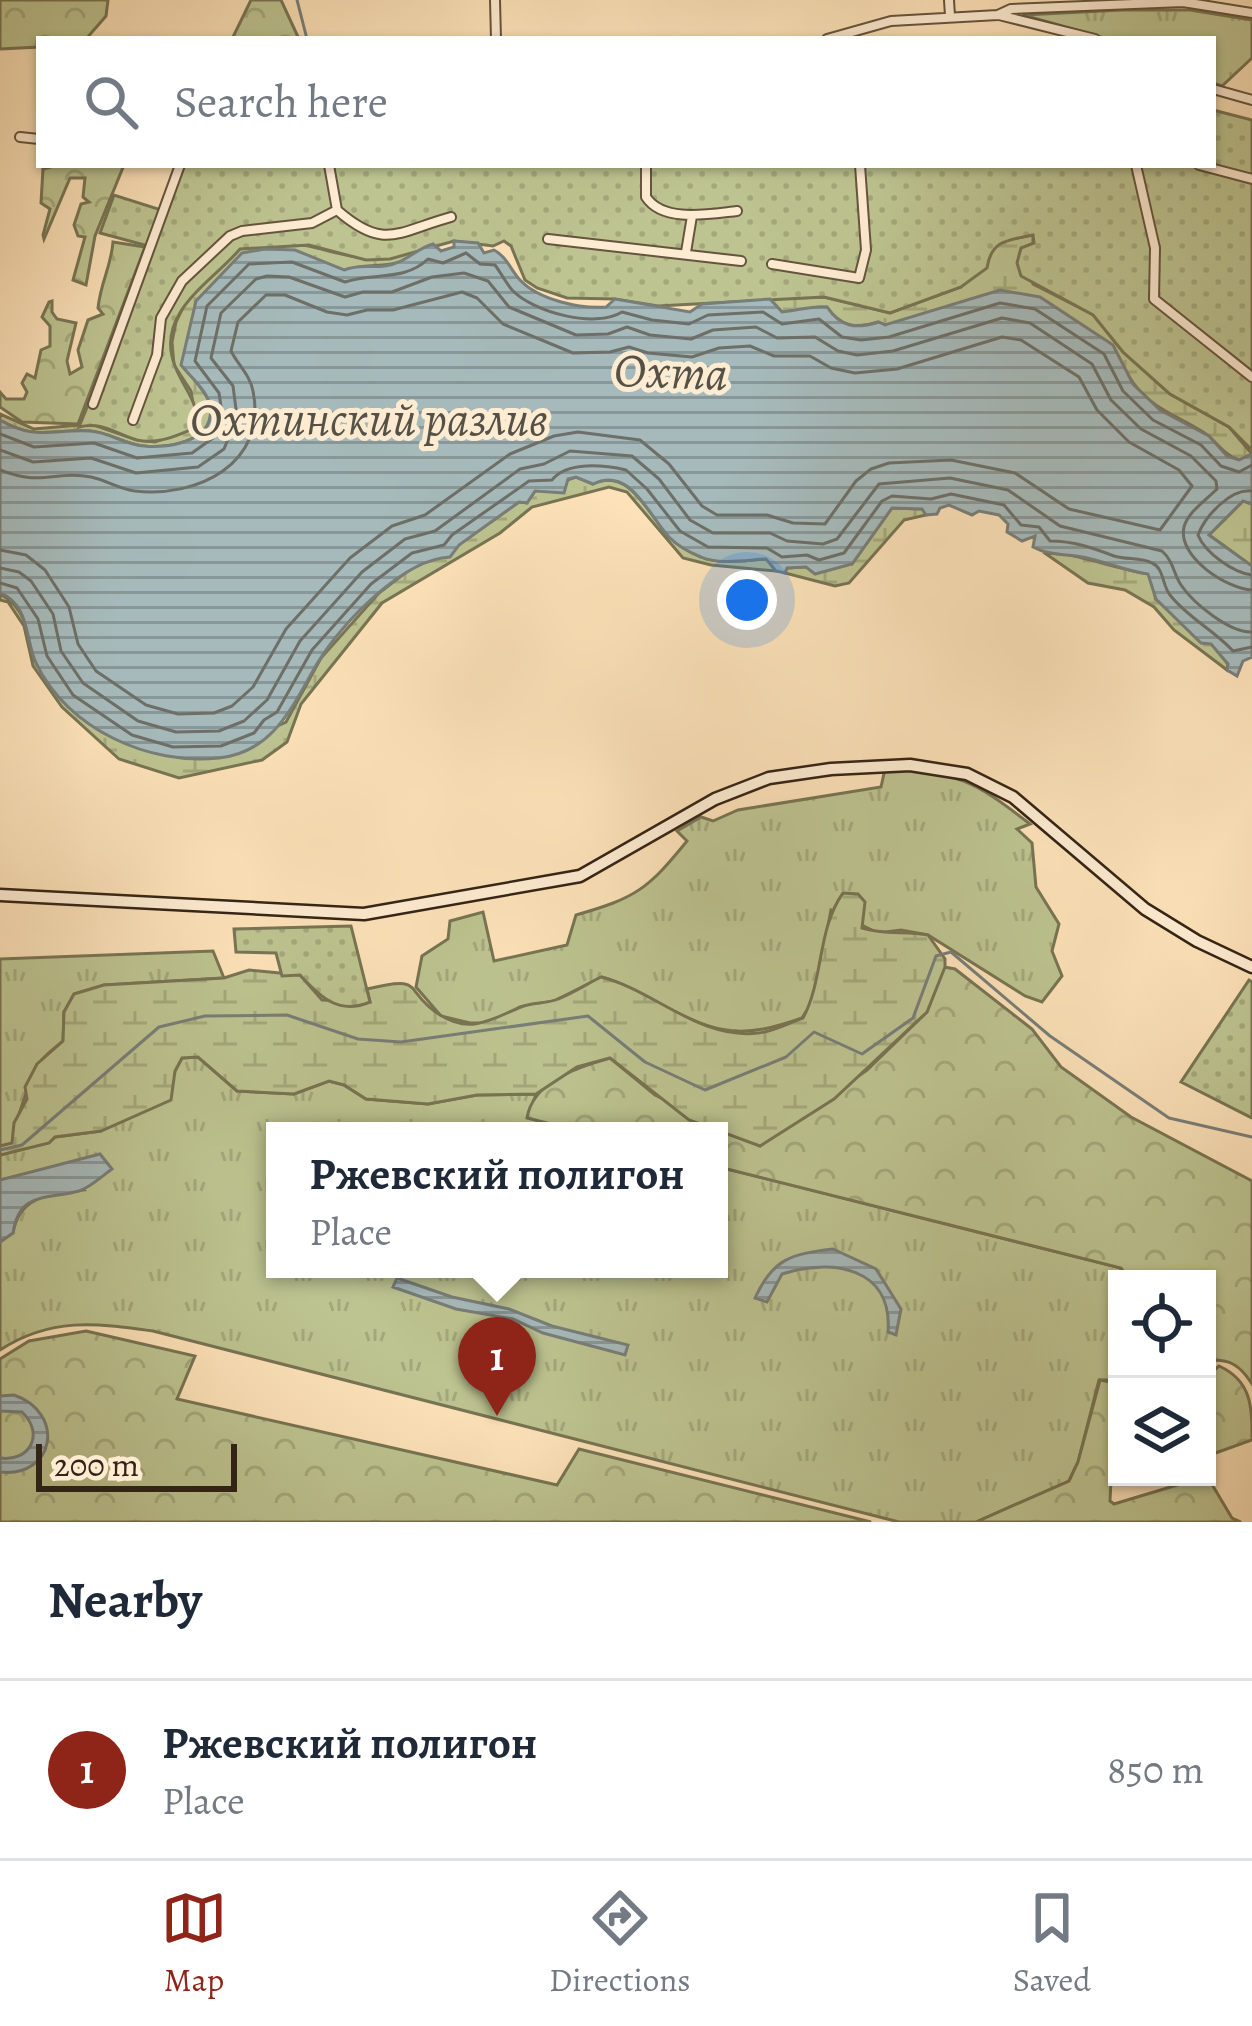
<!DOCTYPE html>
<html lang="en">
<head>
<meta charset="utf-8">
<style>
	:root { --surface:#fff; --page:#f6f6f7; --text:#1f2937; --muted:#747a83; --line:#e0e1e3; --accent:#8f2418 }
	body { margin:0; font-family:Alegreya,serif; background:var(--page); color:var(--text) }
	.controls { position:absolute; right:36px; bottom:36px; display:grid; overflow:hidden; border-radius:0px; box-shadow:0 3px 9px #0004 }
	.controls button { width:108px; height:108px; display:grid; place-items:center; padding:0; border:0; border-bottom:3px solid var(--line); background:var(--surface); color:var(--text); font:60px sans-serif }
	.scale { position:absolute; left:36px; bottom:30px; width:201px; box-sizing:border-box; padding-left:12px; border:6px solid #342415; border-top:0; font-size:33px; line-height:42px; white-space:nowrap; color:#342415; -webkit-text-stroke:9px #feecd2; paint-order:stroke }
	.you { position:absolute; left:747px; top:600px; width:42px; height:42px; margin:-30px; border:9px solid #fff; border-radius:50%; background:#1a73e8; box-shadow:0 0 0 18px #1a73e833 }
	.badge { display:grid; place-items:center; width:78px; height:78px; border-radius:50%; background:var(--accent); color:#fff; font-size:39px; font-weight:700 }
	.pin { position:absolute; translate:-50% -99px; filter:drop-shadow(0 3px 6px #0008) }
	.pin::after { content:''; position:absolute; top:63px; width:42px; height:36px; background:inherit; clip-path:polygon(0 0,100% 0,50% 100%) }
	.popup { position:absolute; left:266px; top:1122px; width:462px; height:156px; box-sizing:border-box; display:grid; place-content:center; border-radius:0px; background:var(--surface); filter:drop-shadow(0 3px 9px #0005); font-size:39px; white-space:nowrap; color:var(--muted) }
	.popup b { font-size:45px; color:var(--text) }
	.popup::after { content:''; position:absolute; left:50%; top:100%; margin-left:-24px; border:24px solid transparent; border-top-color:var(--surface) }
	.list { margin:0; padding:0; list-style:none }
	h2 { display:flex; justify-content:space-between; align-items:center; height:156px; margin:0; padding:0 48px; font-size:51px }
	h2 small { font-size:39px; font-weight:400; color:var(--muted) }
	.list li { display:grid; grid-template-columns:78px 1fr auto; gap:36px; align-items:center; box-sizing:border-box; height:180px; padding:0 48px; border-top:3px solid var(--line) }
	.list b { display:block; font-size:45px; white-space:nowrap }
	.list p { margin:0; font-size:39px; white-space:nowrap; color:var(--muted) }
	.list em { font-size:39px; font-style:normal; color:var(--muted) }
	.icon { flex:none; width:66px; height:66px; fill:none; stroke:currentColor; stroke-width:2; stroke-linecap:round; stroke-linejoin:round }
	.map { position:relative; flex:none; width:1252px; height:1522px; overflow:hidden }
	.search { position:absolute; background:var(--surface); box-shadow:0 3px 9px #0004; left:36px; right:36px; top:36px; height:132px; display:flex; align-items:center; gap:30px; box-sizing:border-box; padding:0 42px; border-radius:0px; color:var(--muted); font-size:45px }
	.sheet { height:336px; background:var(--surface) }
	nav { display:flex; justify-content:space-around; align-items:center; box-sizing:border-box; height:168px; border-top:3px solid var(--line); background:var(--surface); font-size:33px; color:var(--muted) }
	nav a { display:grid; justify-items:center; gap:6px }
	nav .on { color:var(--accent) }
	.map>svg:first-child { display:block }
	.grass { fill:url(#grass-tufts); stroke:#787453; stroke-width:3 }
	.forest { fill:url(#forest-crowns); stroke:#787453; stroke-width:3 }
	.wetland { fill:url(#wetland-marsh); stroke:#787453; stroke-width:3 }
	.garden { fill:url(#garden-dots); stroke:#787453; stroke-width:3 }
	.water { fill:url(#water-rules); stroke:#787e79; stroke-width:3 }
	.lines { fill:none; stroke-linecap:round; stroke-linejoin:round }
	.shore { stroke:#6d6f68; stroke-width:3 }
	.stream { stroke:#787e79; stroke-width:3 }
	.street-casing { stroke:#66543e; stroke-width:12 }
	.secondary-casing { stroke:#342415; stroke-width:15 }
	.street { stroke:#feecd2; stroke-width:8 }
	.secondary { stroke:#feecd2; stroke-width:10 }
	.labels { text-anchor:middle; dominant-baseline:central; stroke-width:10; stroke-linejoin:round; paint-order:stroke }
	.water-label { font-size:48px; font-style:italic; fill:#565147; stroke:#feecd2 }
</style>
</head>
<body>
<div class="map">
<svg width="1252" height="1522" viewBox="0 0 1252 1522">
	<defs>
		<pattern id="grass-tufts" width="24" height="20" patternUnits="userSpaceOnUse" patternTransform="scale(3)"><rect width="24" height="20" fill="#bdc491"/><path d="M3 7l-1-3M5 7V3M7 7l1-3M15 17l-1-3M17 17v-4M19 17l1-3" fill="none" stroke="#a3a87c"/></pattern>
		<pattern id="forest-crowns" width="20" height="18" patternUnits="userSpaceOnUse" patternTransform="scale(3)"><rect width="20" height="18" fill="#bdc491"/><path d="M2 6a3 3 0 1 1 6 0M12 15a3 3 0 1 1 6 0" fill="none" stroke="#a3a87c"/></pattern>
		<pattern id="wetland-marsh" width="20" height="14" patternUnits="userSpaceOnUse" patternTransform="scale(3)"><rect width="20" height="14" fill="#bdc491"/><path d="M1 5h8M5 5V1M11 12h8M15 12V8" fill="none" stroke="#a3a87c"/></pattern>
		<pattern id="garden-dots" width="8" height="8" patternUnits="userSpaceOnUse" patternTransform="scale(3)"><rect width="8" height="8" fill="#bdc491"/><path d="M2 2h.1M6 6h.1" fill="none" stroke="#a3a87c" stroke-width="1.8" stroke-linecap="round"/></pattern>
		<pattern id="water-rules" width="6" height="5" patternUnits="userSpaceOnUse" patternTransform="scale(3)"><rect width="6" height="5" fill="#a6babb"/><path d="M0 2.5h6" fill="none" stroke="#889797"/></pattern>
	</defs>
	<rect width="100%" height="100%" fill="#fde2b9"/>
	<filter id="stains"><feTurbulence type="fractalNoise" baseFrequency=".00167" numOctaves="4"/><feColorMatrix values="0 0 0 0 .2 0 0 0 0 .09 0 0 0 0 .02 0 0 0 .5 -.17"/></filter>
	<radialGradient id="worn" r=".72"><stop offset=".6" stop-color="#630" stop-opacity="0"/><stop offset="1" stop-color="#630" stop-opacity=".3"/></radialGradient>
	<!-- grass -->
	<path class="grass" d="M 1122,10 L 1190,10 L 1252,20 L 1252,58 L 1222,86 L 1213,83 L 1213,39 L 1108,39 L 1023,15 Z
		M 885,769 C 959,773 972,779 1030,824 L 1017,829 L 1032,843 L 1036,887 L 1059,924 L 1052,951 L 1062,976 L 1042,1002 L 1025,996 L 928,935 L 901,930 L 878,933 L 831,910 L 814,999 L 802,1018 C 743,1039 720,1035 663,1006 C 642,996 625,983 602,977 L 554,1001 L 520,1007 L 492,1023 L 470,1023 L 441,1016 L 416,987 L 422,956 L 448,939 L 450,921 L 483,912 L 494,961 L 567,945 L 576,915 C 636,898 648,889 687,841 L 677,831 L 701,817 L 713,821 L 738,810 L 881,787 Z
		M 213,951 L 224,978 L 104,985 L 74,994 L 64,1012 L 63,1041 C 56,1047 47,1053 41,1061 C 32,1071 13,1129 12,1144 L 0,1146 L 0,959 Z
		M 198,1057 L 237,1091 L 294,1094 L 329,1081 L 344,1085 L 366,1099 L 428,1104 L 477,1095 L 536,1094 L 528,1118 L 579,1131 L 275,1131 L 275,1269 L 719,1269 L 719,1167 L 1121,1268 L 1110,1380 L 1099,1380 L 1078,1462 L 1069,1481 L 976,1522 L 899,1522 L 153,1331 C 95,1323 51,1317 0,1350 L 0,1242 L 13,1233 C 19,1196 49,1194 83,1190 L 51,1168 L 0,1180 L 0,1155 L 48,1143 L 55,1137 L 101,1131 L 175,1071 L 182,1058 Z"/>
	<!-- forest -->
	<path class="forest" d="M 0,0 L 108,0 L 106,16 L 86,39 L 39,39 L 39,47 L 0,49 Z
		M 251,0 L 281,0 L 299,39 L 232,39 Z
		M 58,165 L 124,165 L 95,236 L 86,285 L 73,280 L 85,237 L 78,236 L 74,225 L 81,204 L 89,202 L 83,197 L 85,178 L 70,178 L 44,239 L 43,235 L 50,209 L 41,203 L 43,169 Z
		M 113,242 L 145,247 L 78,424 L 22,422 L 0,407 L 0,392 L 6,399 L 24,399 L 27,392 L 22,383 L 27,374 L 35,378 L 41,350 L 50,346 L 50,326 L 42,317 L 49,302 L 52,301 L 52,312 L 57,319 L 76,323 L 67,361 L 70,374 L 82,367 L 78,350 L 88,320 L 103,314 L 98,308 C 101,281 111,267 113,242 Z
		M 944,967 L 955,969 L 1032,1029 L 1061,1067 L 1131,1117 L 1252,1181 L 1252,1384 C 1240,1365 1229,1358 1207,1361 L 1207,1279 L 1129,1279 L 1121,1268 L 719,1167 L 719,1131 L 579,1131 L 527,1118 C 533,1081 578,1067 610,1058 L 655,1095 L 760,1146 L 867,1070 L 927,1012 Z
		M 86,1331 L 195,1356 L 177,1399 L 557,1485 L 579,1449 L 871,1522 L 0,1522 L 0,1359 L 29,1341 Z
		M 1219,1366 C 1252,1381 1252,1407 1252,1440 L 1207,1456 L 1207,1376 Z
		M 1100,1380 L 1116,1383 L 1110,1501 L 1114,1504 L 1207,1476 L 1232,1518 L 1241,1522 L 976,1522 L 1069,1481 L 1078,1462 Z"/>
	<!-- wetland -->
	<path class="wetland" d="M 1033,235 L 1033,284 L 1094,315 L 1123,352 L 1170,394 L 1229,427 L 1252,454 L 1239,460 C 1223,455 1217,441 1203,432 C 1178,416 1152,409 1134,384 C 1111,354 1126,351 1086,330 L 885,325 L 878,322 C 856,329 841,327 827,307 L 782,312 L 770,299 L 824,297 L 890,313 L 961,287 L 1001,241 Z
		M 264,244 C 280,245 298,243 313,247 C 358,258 374,266 419,248 C 402,273 368,260 344,271 C 228,221 220,267 182,365 C 190,376 205,389 209,402 C 220,440 170,449 144,446 C 125,445 109,432 90,431 C 53,429 35,441 0,420 L 0,414 L 34,429 L 91,424 L 137,440 L 155,442 L 197,427 L 191,391 L 174,365 L 172,342 L 176,322 L 187,299 L 239,249 Z
		M 576,477 L 593,484 C 630,466 649,516 669,537 C 677,545 691,553 701,557 C 719,565 747,560 767,559 L 776,571 L 711,565 L 683,558 L 627,492 L 609,487 L 532,507 L 500,533 L 382,603 L 301,704 L 287,742 L 262,760 L 179,778 L 119,759 L 62,707 L 33,666 L 24,626 L 8,602 L 0,600 L 0,594 C 25,606 30,635 35,661 L 271,729 L 286,722 L 321,658 L 379,593 L 418,563 L 441,557 L 519,502 L 527,503 L 535,491 Z
		M 1243,501 L 1252,504 L 1252,566 L 1209,535 Z
		M 892,508 L 923,509 L 926,515 L 904,520 L 849,583 L 835,586 L 785,573 L 787,568 L 852,564 Z
		M 1059,553 C 1090,558 1117,569 1149,574 L 1156,599 L 1201,642 L 1211,643 L 1228,664 L 1227,670 L 1174,630 L 1154,607 L 1125,590 L 1088,583 L 1046,554 Z
		M 843,893 L 858,894 L 865,902 L 862,928 C 883,935 906,931 928,935 L 945,959 L 945,967 L 927,1012 L 834,1099 L 760,1146 L 689,1120 L 610,1058 L 577,1067 L 536,1094 L 477,1095 L 428,1104 L 366,1099 L 344,1085 L 329,1081 L 294,1094 L 237,1091 L 198,1057 L 182,1058 L 175,1071 L 171,1100 L 101,1131 L 55,1137 L 49,1143 L 0,1155 L 0,1146 L 12,1143 L 14,1123 L 27,1099 L 25,1087 L 37,1064 L 63,1041 L 64,1012 L 74,994 L 104,985 L 224,978 L 249,970 L 300,975 L 322,1000 L 370,1002 L 367,989 C 427,974 402,991 440,1015 C 472,1035 493,1018 521,1007 C 533,1002 547,1004 558,999 C 573,993 587,984 601,977 C 654,990 699,1040 758,1033 C 772,1032 789,1023 803,1018 C 824,979 817,929 843,893 Z"/>
	<!-- garden -->
	<path class="garden" d="M 1213,110 L 1252,120 L 1252,450 L 1229,427 L 1170,394 L 1123,352 L 1093,315 L 1021,276 L 1017,263 L 1021,248 L 1034,243 L 1033,235 C 1008,240 991,240 987,268 L 961,287 L 890,313 L 824,297 L 658,306 L 615,299 L 567,298 L 537,288 L 525,280 L 511,246 L 504,241 L 493,246 L 454,241 L 390,259 L 366,260 L 309,245 L 240,249 C 212,282 154,313 175,366 C 183,388 199,401 197,427 C 178,435 158,445 137,440 C 115,434 103,421 79,427 L 152,247 L 100,233 L 114,195 L 164,211 L 183,165 L 1213,165 Z
		M 351,926 L 370,1002 C 339,1015 321,998 300,975 L 282,976 L 276,953 L 236,952 L 234,929 Z
		M 1249,980 L 1252,982 L 1252,1118 L 1181,1082 Z"/>
	<!-- water -->
	<path class="water" d="M 454,241 L 478,243 L 484,253 L 494,250 C 507,257 510,269 520,280 C 539,300 580,309 606,307 L 615,299 L 690,312 L 702,304 L 770,299 L 782,312 C 797,311 813,305 827,307 C 841,328 856,329 879,322 L 885,325 L 1000,290 L 1040,297 L 1113,345 L 1133,384 L 1160,410 L 1209,436 L 1227,456 L 1239,460 L 1252,454 L 1252,504 L 1243,501 L 1209,535 L 1252,566 L 1252,657 L 1243,661 L 1237,676 L 1227,670 L 1228,664 L 1211,644 L 1201,643 L 1156,599 L 1148,574 C 1127,571 1111,564 1091,559 C 1071,553 1051,557 1033,547 L 1035,536 L 1022,541 L 1007,532 L 1008,524 L 999,515 L 979,511 L 972,515 L 949,505 L 940,508 L 937,514 L 926,515 L 922,509 L 892,508 L 852,564 L 815,574 L 806,567 L 787,568 L 785,573 L 776,571 L 766,559 C 747,560 719,565 701,557 C 691,553 677,545 669,537 C 649,516 630,465 593,484 L 576,477 L 568,479 L 564,493 L 535,491 L 527,503 L 519,502 L 459,545 L 450,557 C 403,559 342,623 318,662 C 293,704 275,752 219,758 C 150,766 67,729 36,663 C 25,639 30,605 0,593 L 0,420 C 35,441 53,429 90,431 C 109,432 125,445 144,446 C 170,449 220,440 209,402 C 205,389 190,376 181,365 L 196,301 L 242,253 L 265,249 L 295,250 L 344,270 C 359,264 369,268 385,266 C 406,263 415,249 433,244 L 441,251 L 454,247 Z
		M 100,1154 L 112,1169 C 102,1176 91,1187 79,1191 C 46,1200 19,1191 13,1233 L 0,1242 L 0,1180 Z
		M 833,1249 L 876,1269 L 901,1309 L 896,1335 L 888,1332 C 893,1267 832,1258 782,1274 L 767,1302 L 755,1298 C 773,1258 792,1254 833,1249 Z
		M 397,1278 L 452,1297 L 509,1309 L 552,1326 L 628,1345 L 625,1355 L 543,1333 L 513,1319 L 456,1309 L 393,1287 Z
		M 14,1395 C 66,1413 55,1478 0,1472 L 0,1458 C 30,1462 45,1434 22,1412 L 0,1411 L 0,1396 Z"/>
	<g class="lines">
		<!-- shore -->
		<path class="shore" d="M 0,434 L 34,447 L 94,443 L 137,458 L 192,453 L 213,438 L 222,413 L 219,393 L 195,361 L 207,306 L 249,264 L 292,262 L 345,282 C 373,272 404,282 428,259 L 443,263 L 466,253 L 480,264 L 495,265 C 501,273 506,283 512,290 C 533,312 595,329 622,312 L 652,320 L 689,324 L 708,315 L 763,312 L 782,324 L 819,319 L 842,337 L 861,340 L 889,337 L 1000,303 L 1035,309 L 1104,354 L 1123,391 L 1153,420 L 1201,445 L 1221,466 L 1239,472 L 1252,465
			M 0,450 L 33,462 L 91,458 L 136,473 L 198,467 L 224,449 L 237,417 L 233,386 L 211,358 L 221,313 L 256,279 L 267,276 L 289,277 L 345,297 L 363,292 L 392,292 L 432,277 L 464,273 L 488,281 L 509,307 L 576,335 L 608,334 L 627,327 L 650,335 L 691,339 L 713,330 L 756,327 L 777,338 L 815,337 L 838,351 L 857,355 L 893,351 L 1002,318 L 1030,323 L 1092,364 L 1111,400 L 1141,429 L 1191,456 L 1216,481 L 1217,489 C 1206,500 1188,512 1184,527 C 1177,557 1227,589 1252,590
			M 0,470 C 42,487 56,470 91,477 C 106,480 119,489 135,491 C 197,498 268,464 253,391 C 250,375 238,365 231,351 L 238,322 L 266,295 L 285,295 L 327,312 L 347,315 L 367,310 L 393,310 L 462,292 L 477,298 L 503,324 L 573,353 L 610,352 L 629,347 L 648,353 L 692,357 L 719,348 L 750,346 L 774,356 L 810,356 L 831,368 L 855,373 L 897,369 L 1002,337 L 1021,340 L 1079,377 L 1097,410 L 1129,442 L 1179,470 L 1192,486 L 1160,530 L 1069,509 L 1015,473 L 951,460 L 889,463 L 871,469 L 856,481 L 825,524 L 793,523 L 767,515 L 717,515 L 702,506 L 669,464 L 640,440 L 578,432 L 554,436 L 510,454 L 425,515 L 392,526 L 350,558 L 286,629 L 253,687 L 232,706 L 214,713 L 178,714 L 146,705 L 96,671 L 78,644 L 69,607 L 45,570 L 26,555 L 0,550
			M 1252,491 C 1231,488 1205,516 1198,535 C 1205,553 1234,573 1252,575
			M 0,568 L 19,572 L 31,581 L 53,614 L 61,651 L 83,683 L 138,721 L 176,732 L 219,731 L 244,721 L 267,700 L 300,641 L 362,572 L 405,539 L 435,531 L 520,469 L 544,464 L 570,451 L 632,456 L 659,479 L 690,520 L 713,533 L 770,533 L 787,541 L 823,544 L 837,539 L 879,484 L 950,478 L 1008,490 L 1060,526 L 1162,551 C 1174,562 1173,573 1181,585 C 1194,604 1230,633 1252,632
			M 0,583 L 17,588 L 38,619 L 47,656 L 73,695 L 132,735 L 173,747 L 221,746 L 254,733 L 264,720 L 277,712 L 312,650 L 371,584 L 412,553 L 444,545 L 452,535 L 529,481 L 552,480 C 567,461 604,465 626,470 L 647,489 L 680,531 L 708,547 L 767,548 L 782,557 L 807,555 L 819,560 L 844,553 L 882,501 L 892,496 L 931,499 L 951,494 L 1004,505 L 1021,525 L 1039,527 L 1050,541 C 1074,541 1093,548 1114,556 C 1126,560 1141,557 1152,563 C 1164,568 1162,585 1170,595 C 1188,618 1214,630 1233,651 L 1252,647"/>
		<!-- stream -->
		<path class="stream" d="M 297,0 L 307,39
			M 0,1150 L 22,1145 L 159,1027 L 205,1016 L 287,1015 L 358,1039 L 401,1042 L 588,1016 L 645,1062 L 705,1090 L 786,1057 L 814,1032 L 862,1054 L 913,1018 L 936,956 L 951,952 L 1050,1036 L 1169,1118 L 1252,1137"/>
		<!-- street casing -->
		<g class="street-casing">
			<path id="street" d="M 495,0 L 496,39
				M 949,0 L 950,16
				M 999,15 L 1095,39
				M 827,39 L 891,21 L 998,15 L 1011,9 L 1183,2 L 1252,13
				M 1213,89 L 1252,100
				M 20,137 L 39,139
				M 329,165 L 337,210
				M 646,165 L 646,197 C 663,223 709,214 737,211
				M 1136,165 L 1155,248 L 1154,299 L 1252,377
				M 1199,165 L 1252,179
				M 548,239 L 741,261
				M 686,252 L 692,216
				M 772,264 L 859,278 L 866,250 L 860,165
				M 93,404 L 180,165
				M 133,420 L 157,355 L 161,318 L 182,281 L 230,236 L 242,231 L 312,223 L 337,210 C 384,251 397,232 451,217"/>
		</g>
		<!-- secondary casing -->
		<g class="secondary-casing">
			<path id="secondary" d="M 0,895 L 364,914 L 580,876 L 715,799 L 769,778 L 831,769 L 910,765 L 967,774 L 1013,797 L 1145,909 L 1197,941 L 1252,967"/>
		</g>
		<!-- street -->
		<use href="#street" class="street"/>
		<!-- secondary -->
		<use href="#secondary" class="secondary"/>
	</g>
	<g class="labels">
		<!-- water labels -->
		<g class="water-label">
			<text transform="translate(671 372) rotate(2)">Охта</text>
			<text x="369" y="419">Охтинский разлив</text>
		</g>
	</g>
	<rect width="100%" height="100%" filter="url(#stains)"/>
	<rect width="100%" height="100%" fill="url(#worn)"/>
</svg>
<div class="controls">
<button><svg class="icon" aria-label="locate" viewBox="0 0 24 24"><circle cx="12" cy="12" r="6"/><path d="M12 2v4M12 18v4M2 12h4M18 12h4"/></svg></button>
<button><svg class="icon" aria-label="layers" viewBox="0 0 24 24"><path d="M12 4l9 5-9 5-9-5zM3 14l9 5 9-5"/></svg></button>
</div>
<div class="scale">200 m</div>
<div class="you"></div>
<div class="pin badge" style="left:497px;top:1416px">1</div>
<div class="popup"><b>Ржевский полигон</b>Place</div>
<div class="search"><svg class="icon" aria-label="search" viewBox="0 0 24 24"><circle cx="10" cy="10" r="6"/><path d="M15 15l6 6"/></svg>Search here</div>
</div>
<section class="sheet">
<h2>Nearby<small></small></h2>
<ul class="list">
<li><span class="badge">1</span><div><b>Ржевский полигон</b><p>Place</p></div><em>850 m</em></li>
</ul>
</section>
<nav>
<a class="on"><svg class="icon" aria-label="map" viewBox="0 0 24 24"><path d="M3 6l6-2 6 2 6-2v14l-6 2-6-2-6 2zM9 4v14M15 6v14"/></svg>Map</a>
<a><svg class="icon" aria-label="directions" viewBox="0 0 24 24"><path d="M12 3l9 9-9 9-9-9zM9 14v-3h6M13 9l2 2-2 2"/></svg>Directions</a>
<a><svg class="icon" aria-label="saved" viewBox="0 0 24 24"><path d="M7 4h10v16l-5-4-5 4z"/></svg>Saved</a>
</nav>
</body>
</html>
